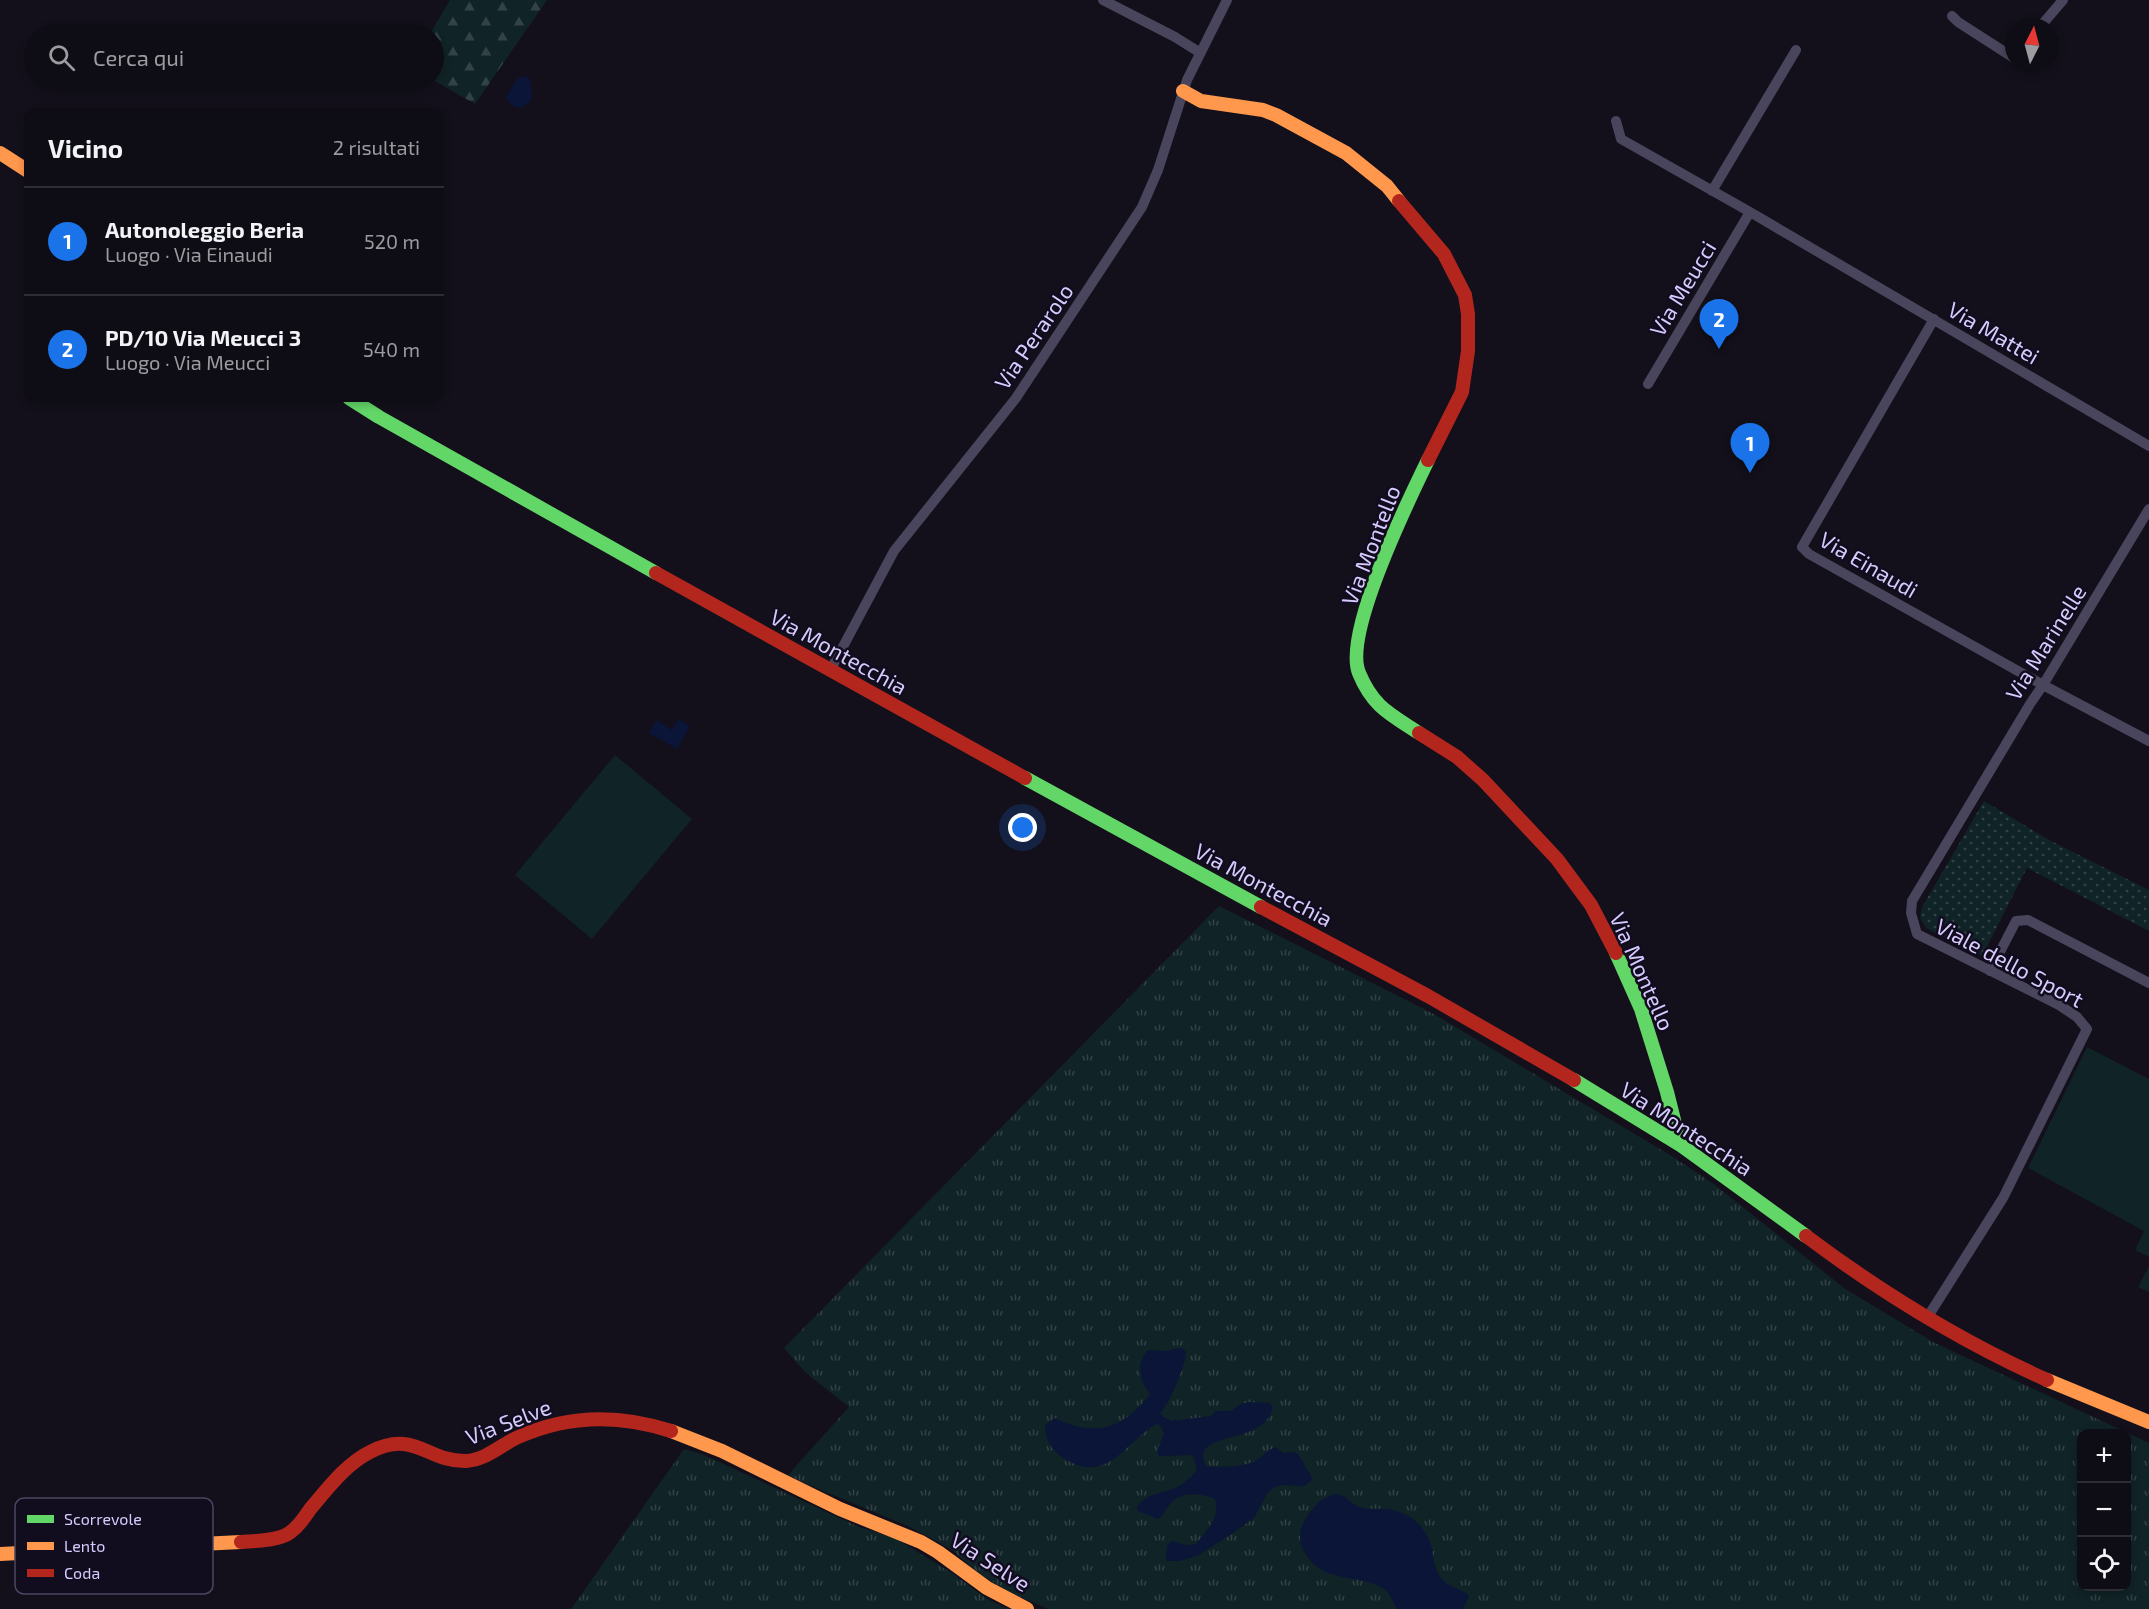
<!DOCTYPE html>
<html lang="it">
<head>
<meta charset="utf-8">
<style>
	:root { --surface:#0e0c14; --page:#1c1a22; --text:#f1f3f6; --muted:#9b9ba0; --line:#2e2c34; --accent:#1a73e8 }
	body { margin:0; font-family:"Exo 2",sans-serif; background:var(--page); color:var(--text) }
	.controls { position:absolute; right:18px; bottom:18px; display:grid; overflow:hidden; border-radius:12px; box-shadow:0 3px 9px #0003 }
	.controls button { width:54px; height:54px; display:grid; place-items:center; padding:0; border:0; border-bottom:2px solid var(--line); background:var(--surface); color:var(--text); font:30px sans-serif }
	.compass { position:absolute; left:2005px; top:18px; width:54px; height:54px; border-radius:50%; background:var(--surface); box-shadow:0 3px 9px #0003; rotate:6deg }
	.you { position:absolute; left:1023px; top:828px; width:21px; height:21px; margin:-15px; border:4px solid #fff; border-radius:50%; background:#1a73e8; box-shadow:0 0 0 9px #1a73e833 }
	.badge { display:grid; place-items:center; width:39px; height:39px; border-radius:50%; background:var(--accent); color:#fff; font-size:20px; font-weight:700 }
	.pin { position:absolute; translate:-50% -50px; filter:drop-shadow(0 2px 3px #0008) }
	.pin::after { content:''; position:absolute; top:32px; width:21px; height:18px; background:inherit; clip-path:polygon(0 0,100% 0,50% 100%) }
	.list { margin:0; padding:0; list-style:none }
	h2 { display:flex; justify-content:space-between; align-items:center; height:78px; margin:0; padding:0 24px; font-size:26px }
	h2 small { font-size:20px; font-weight:400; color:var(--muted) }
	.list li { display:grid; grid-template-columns:39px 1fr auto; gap:18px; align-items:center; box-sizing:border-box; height:108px; padding:0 24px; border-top:2px solid var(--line) }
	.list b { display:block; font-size:22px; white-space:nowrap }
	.list p { margin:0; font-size:20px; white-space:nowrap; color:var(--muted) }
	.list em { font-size:20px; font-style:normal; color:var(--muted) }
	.icon { flex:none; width:33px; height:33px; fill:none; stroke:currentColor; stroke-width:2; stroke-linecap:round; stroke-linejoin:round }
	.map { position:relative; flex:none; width:2149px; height:1609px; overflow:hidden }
	.search { position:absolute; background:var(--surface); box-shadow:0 3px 9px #0003; left:24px; top:24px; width:420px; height:66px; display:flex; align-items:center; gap:15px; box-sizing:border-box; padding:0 21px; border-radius:33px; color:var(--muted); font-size:22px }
	.panel { position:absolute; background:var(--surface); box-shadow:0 3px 9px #0003; left:24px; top:108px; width:420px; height:294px; border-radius:12px }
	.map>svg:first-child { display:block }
	.grass { fill:url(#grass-tufts); fill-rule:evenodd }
	.forest { fill:url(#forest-firs) }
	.park { fill:url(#park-dots) }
	.pitch { fill:#102326 }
	.water { fill:#0a1538 }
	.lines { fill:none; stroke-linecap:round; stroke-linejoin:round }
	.street { stroke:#49455c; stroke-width:10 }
	.fast { stroke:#63d668; stroke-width:14 }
	.slow { stroke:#ff974d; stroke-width:14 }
	.jam { stroke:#b3261e; stroke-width:14 }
	.labels { text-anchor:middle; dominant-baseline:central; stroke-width:5; stroke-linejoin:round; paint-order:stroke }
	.street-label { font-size:22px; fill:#d7cbfe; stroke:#120c1f }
	.key { fill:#120c1f; stroke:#4d4562; stroke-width:1.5 }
	.key-label { font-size:16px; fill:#d7cbfe }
</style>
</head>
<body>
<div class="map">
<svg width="2149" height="1609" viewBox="0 0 2149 1609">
	<defs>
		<pattern id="grass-tufts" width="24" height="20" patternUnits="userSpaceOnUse" patternTransform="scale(1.5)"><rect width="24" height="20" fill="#102326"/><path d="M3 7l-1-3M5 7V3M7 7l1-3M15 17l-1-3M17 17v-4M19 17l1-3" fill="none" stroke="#324247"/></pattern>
		<pattern id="forest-firs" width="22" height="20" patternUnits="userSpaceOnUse" patternTransform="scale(1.5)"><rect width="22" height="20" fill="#102326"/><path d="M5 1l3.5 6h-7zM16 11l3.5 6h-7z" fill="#324247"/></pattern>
		<pattern id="park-dots" width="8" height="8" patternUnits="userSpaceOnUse" patternTransform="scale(1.5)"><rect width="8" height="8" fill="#102326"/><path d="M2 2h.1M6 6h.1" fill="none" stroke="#324247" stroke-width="1.8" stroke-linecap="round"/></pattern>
	</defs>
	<rect width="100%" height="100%" fill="#13101b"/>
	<!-- grass -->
	<path class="grass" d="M 1219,906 L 1432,1013 L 1670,1155 L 1714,1184 L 1844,1288 L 1933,1342 L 2149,1443 L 2149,1609 L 1048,1609 L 1007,1591 L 977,1572 L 952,1550 L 908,1526 L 804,1483 L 788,1475 L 849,1407 L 806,1373 L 784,1348 ZM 2082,1434 L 2126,1434 L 2126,1586 L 2082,1586 Z
		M 684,1449 L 704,1455 L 859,1527 L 895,1538 L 952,1573 L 987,1599 L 1008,1609 L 571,1609 Z"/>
	<!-- forest -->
	<path class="forest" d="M 450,0 L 547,0 L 475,104 L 433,80 L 434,34 L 430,34 Z"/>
	<!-- park -->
	<path class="park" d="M 1984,801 L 2051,841 L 2149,890 L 2149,931 L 2027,868 L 1982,956 L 1926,928 L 1920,918 L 1922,907 Z"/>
	<!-- pitch -->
	<path class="pitch" d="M 615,755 L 692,819 L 592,939 L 515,875 Z
		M 2087,1047 L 2149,1079 L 2149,1257 L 2135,1250 L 2144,1231 L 2028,1168 Z
		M 2149,1266 L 2149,1292 L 2138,1287 Z"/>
	<!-- water -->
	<path class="water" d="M 523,76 L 529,77 L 532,90 L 531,101 L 521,108 C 513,107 509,104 506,97 L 517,79 Z
		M 678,719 L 690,726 L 677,749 L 649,733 L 656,720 L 672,730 Z
		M 1178,1348 L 1182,1348 L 1186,1352 C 1186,1365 1169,1404 1160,1414 L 1171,1421 L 1211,1416 L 1216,1411 L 1231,1411 L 1241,1404 L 1249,1402 L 1269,1403 L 1273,1407 C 1265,1447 1188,1429 1206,1466 C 1218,1468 1244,1467 1255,1461 C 1263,1457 1268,1449 1276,1447 L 1283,1453 L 1294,1452 L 1298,1454 L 1311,1476 L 1312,1480 L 1304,1486 L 1280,1485 L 1273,1488 L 1268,1492 L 1254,1518 L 1230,1535 L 1197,1556 L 1179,1561 L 1166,1561 L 1167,1546 L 1171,1541 L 1186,1545 L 1196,1544 C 1206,1531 1221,1517 1215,1499 C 1200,1493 1181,1491 1170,1504 C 1165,1509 1164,1515 1158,1519 L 1138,1511 L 1137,1507 C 1147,1492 1164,1494 1179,1486 C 1186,1482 1192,1475 1197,1470 L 1193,1455 L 1159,1456 L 1157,1452 L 1164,1433 L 1160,1425 L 1156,1424 C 1123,1444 1107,1487 1062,1457 C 1051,1450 1045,1438 1045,1425 L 1055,1418 C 1094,1438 1124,1429 1150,1394 C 1140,1381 1135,1364 1148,1350 L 1167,1351 Z
		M 1336,1494 C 1347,1495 1350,1504 1359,1507 C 1368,1510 1378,1508 1387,1509 C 1406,1511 1422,1523 1429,1540 C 1434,1551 1432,1564 1439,1575 C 1448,1589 1460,1587 1469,1596 L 1463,1609 L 1397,1609 C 1392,1601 1390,1591 1381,1587 C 1354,1573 1321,1584 1304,1551 C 1298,1541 1299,1530 1305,1520 C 1313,1507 1321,1497 1336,1494 Z"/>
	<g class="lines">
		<!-- street -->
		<path class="street" d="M 1103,0 L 1175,37 L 1199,52
			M 1952,16 L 1958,22 L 2014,58
			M 2040,27 L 2063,0
			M 1616,121 L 1621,139 L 1750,212 L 2149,446
			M 1712,191 L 1796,50
			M 1934,319 L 1802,547 L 1809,554 L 2043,685 L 2149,741
			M 1648,384 L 1750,212
			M 830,671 L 894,551 L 1016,398 L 1142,207 L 1158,170 L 1187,80 L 1227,0
			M 1990,971 L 2016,921 L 2028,920 L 2149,983
			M 1927,1318 L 2003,1198 L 2087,1029 L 2077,1017 L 2059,1005 L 1917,934 L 1911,913 L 1912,901 L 2030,704 L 2043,685 L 2149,509"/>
		<!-- fast -->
		<path class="fast" d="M 349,398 L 379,417 L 656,573
			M 1419,733 C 1390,714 1373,707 1359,673 C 1343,634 1409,499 1428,460
			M 1025,778 L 1261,907
			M 1616,953 L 1641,1009 L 1667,1092 L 1677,1132 L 1674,1140
			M 1574,1080 L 1682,1146 L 1806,1236"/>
		<!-- slow -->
		<path class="slow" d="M 1183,91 L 1201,101 L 1263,110 L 1276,115 L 1346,153 L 1387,186 L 1399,201
			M 0,153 L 28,171
			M 2047,1380 L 2149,1422
			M 671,1431 L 722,1451 L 840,1509 L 921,1542 L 938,1552 L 987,1588 L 1027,1609
			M 0,1554 L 241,1542"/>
		<!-- jam -->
		<path class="jam" d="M 1399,201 L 1444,254 L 1465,295 L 1468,314 L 1468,351 L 1462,392 L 1428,460
			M 656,573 L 1025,778
			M 1419,733 L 1457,757 L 1483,780 L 1557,859 L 1591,905 L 1616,953
			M 1261,907 L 1428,996 L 1574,1080
			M 1806,1236 C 1882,1293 1960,1341 2047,1380
			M 241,1542 C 255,1541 273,1541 286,1535 C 297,1529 304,1518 311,1508 C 328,1488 346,1464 370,1452 C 415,1429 427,1462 466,1461 C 485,1460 500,1446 516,1438 C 566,1415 619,1414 671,1431"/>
	</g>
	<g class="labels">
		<!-- street labels -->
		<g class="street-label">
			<text transform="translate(1682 288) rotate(-59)">Via Meucci</text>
			<text transform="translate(1994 332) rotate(30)">Via Mattei</text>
			<text transform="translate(1033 336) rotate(-56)">Via Perarolo</text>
			<text transform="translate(1370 545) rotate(-69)">Via Montello</text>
			<text transform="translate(1869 564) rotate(30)">Via Einaudi</text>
			<text transform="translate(2045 642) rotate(-58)">Via Marinelle</text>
			<text transform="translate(839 651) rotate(29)">Via Montecchia</text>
			<text transform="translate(1264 884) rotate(28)">Via Montecchia</text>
			<text transform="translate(2010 962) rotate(28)">Viale dello Sport</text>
			<text transform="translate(1643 971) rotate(66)">Via Montello</text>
			<text transform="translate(1687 1128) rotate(33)">Via Montecchia</text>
			<text transform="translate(508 1421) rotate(-21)">Via Selve</text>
			<text transform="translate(991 1561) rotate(33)">Via Selve</text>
		</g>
	</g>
	<!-- legend -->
	<rect x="15" y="1498" width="198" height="96" rx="9" class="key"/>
	<rect x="27" y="1515" width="27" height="8" fill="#63d668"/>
	<rect x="27" y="1542" width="27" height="8" fill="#ff974d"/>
	<rect x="27" y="1569" width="27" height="8" fill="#b3261e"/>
	<g class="key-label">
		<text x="64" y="1525">Scorrevole</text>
		<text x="64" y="1552">Lento</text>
		<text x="64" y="1579">Coda</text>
	</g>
</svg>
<div class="controls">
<button>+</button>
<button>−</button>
<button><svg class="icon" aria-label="locate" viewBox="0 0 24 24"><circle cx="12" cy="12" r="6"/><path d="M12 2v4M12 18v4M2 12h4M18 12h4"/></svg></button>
</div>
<svg class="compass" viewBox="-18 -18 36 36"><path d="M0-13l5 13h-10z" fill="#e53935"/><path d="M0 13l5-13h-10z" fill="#9b9ba0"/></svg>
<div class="you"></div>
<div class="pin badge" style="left:1750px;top:473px">1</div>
<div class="pin badge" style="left:1719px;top:349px">2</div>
<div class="search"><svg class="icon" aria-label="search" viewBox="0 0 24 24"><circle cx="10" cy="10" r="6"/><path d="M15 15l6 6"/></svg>Cerca qui</div>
<section class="panel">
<h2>Vicino<small>2 risultati</small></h2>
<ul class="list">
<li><span class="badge">1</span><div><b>Autonoleggio Beria</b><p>Luogo · Via Einaudi</p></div><em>520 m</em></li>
<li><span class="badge">2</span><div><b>PD/10 Via Meucci 3</b><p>Luogo · Via Meucci</p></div><em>540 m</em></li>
</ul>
</section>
</div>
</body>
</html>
